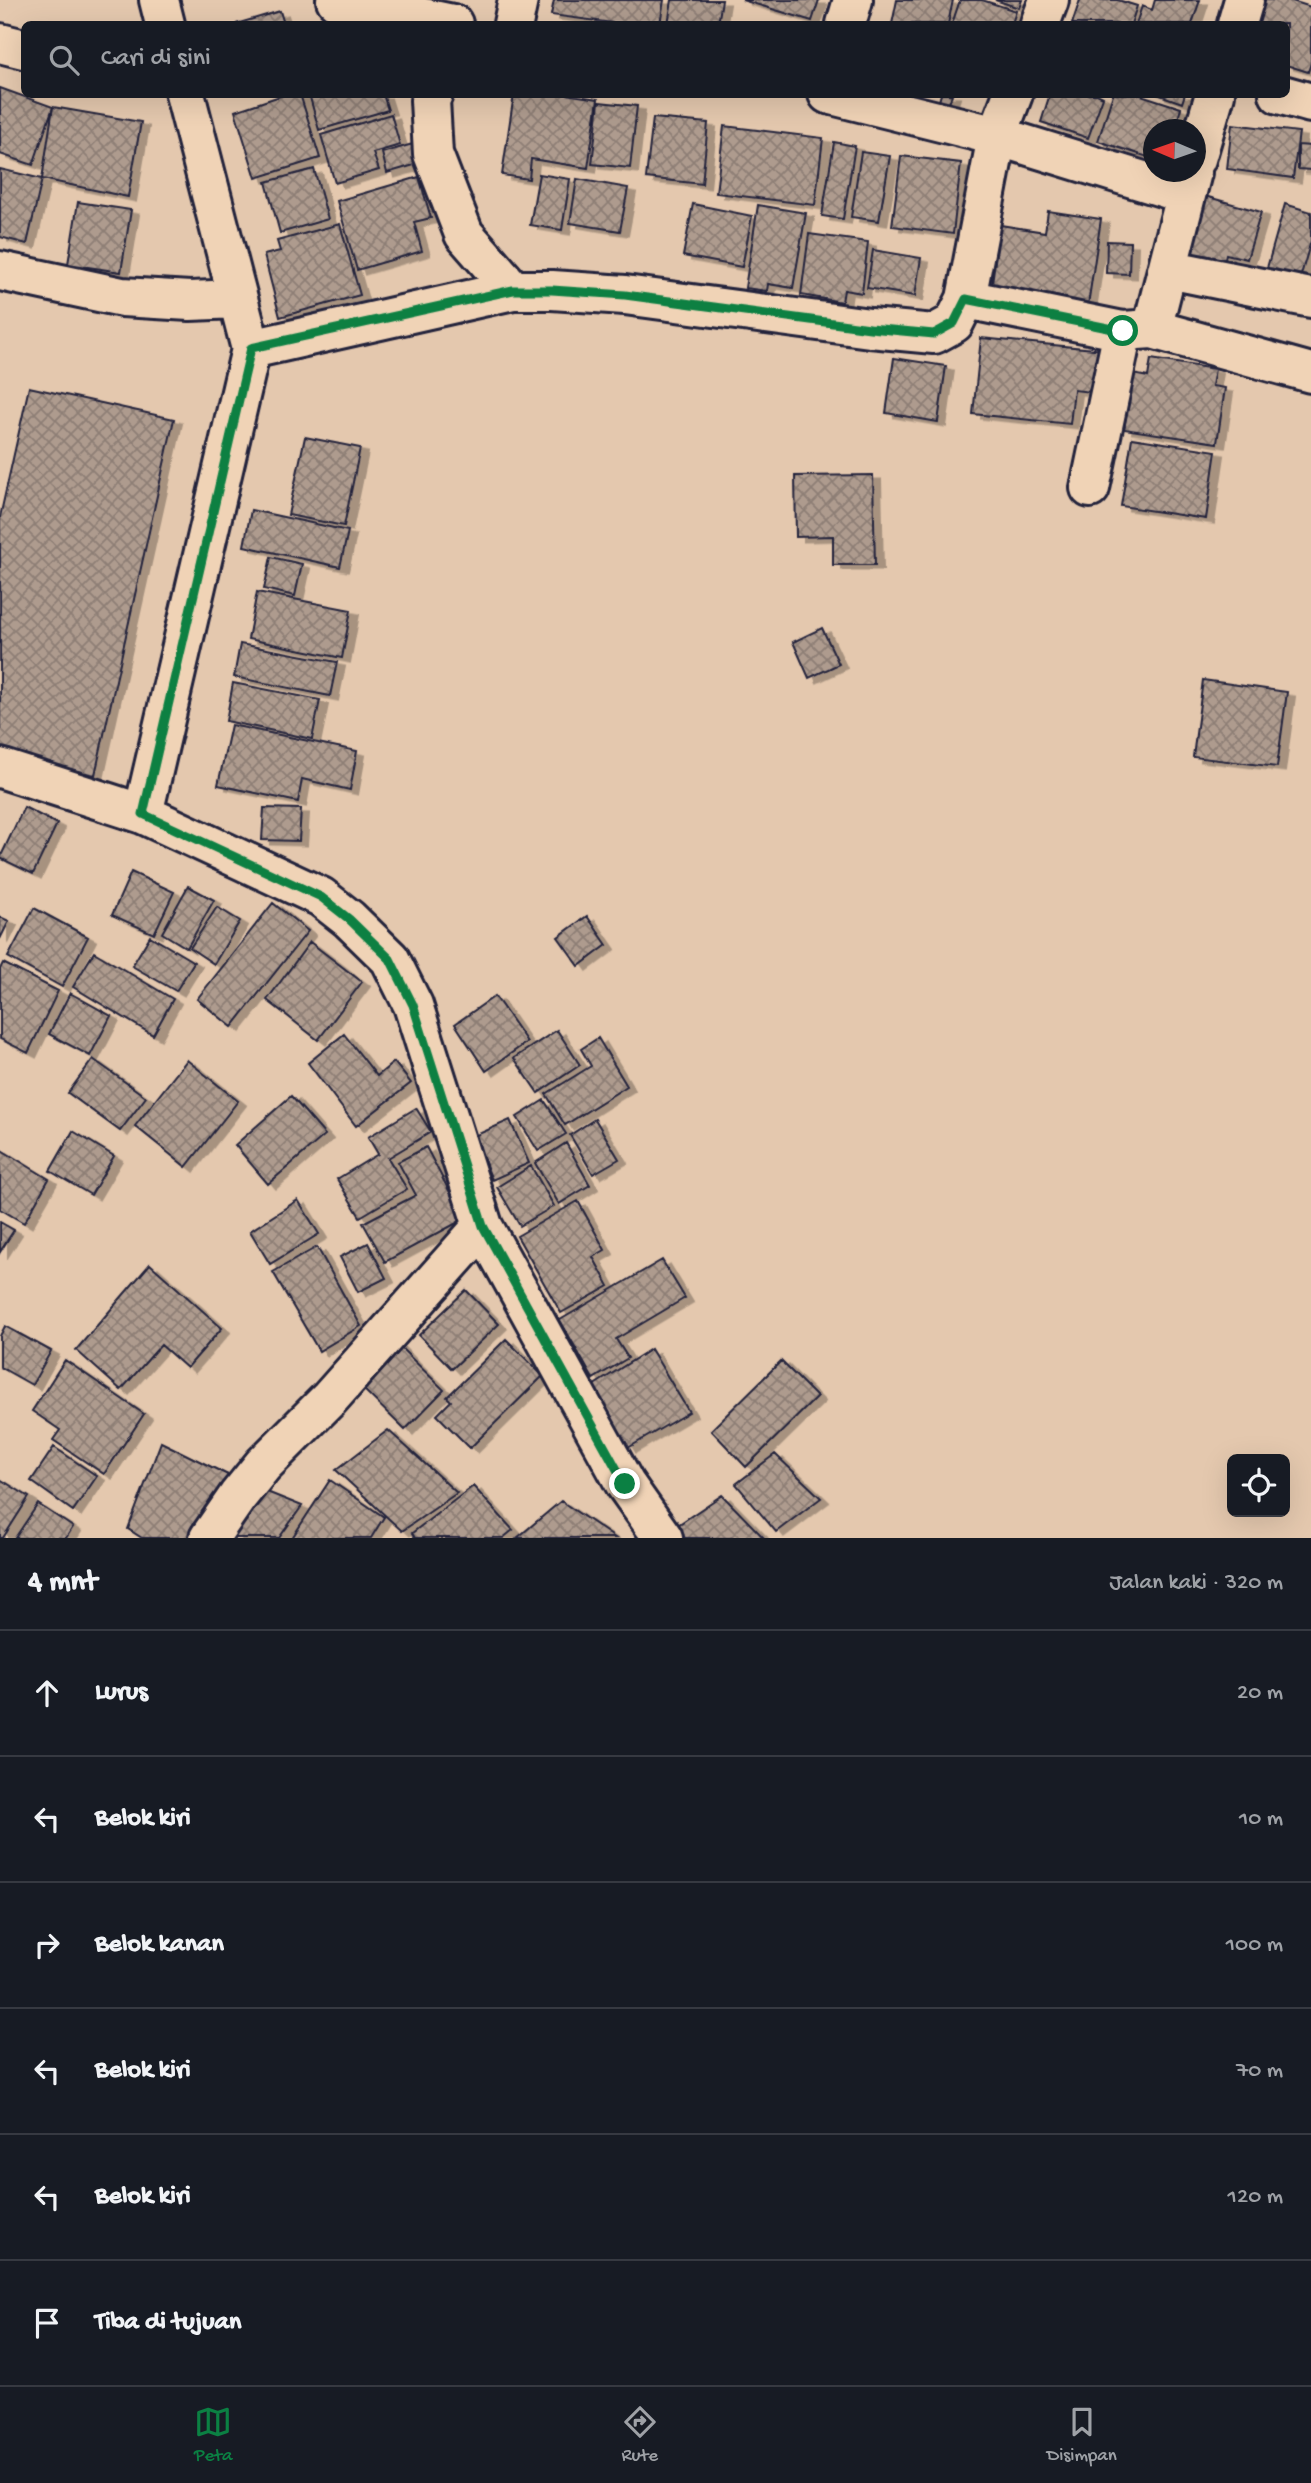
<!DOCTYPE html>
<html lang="id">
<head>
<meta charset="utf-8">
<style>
	:root { --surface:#171b24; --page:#242831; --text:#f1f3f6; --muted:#9ea1a6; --line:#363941; --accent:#0b8043 }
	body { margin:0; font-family:"Gochi Hand",sans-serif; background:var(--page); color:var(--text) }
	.controls { position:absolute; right:21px; bottom:21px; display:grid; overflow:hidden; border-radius:10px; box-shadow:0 7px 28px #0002 }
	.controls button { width:63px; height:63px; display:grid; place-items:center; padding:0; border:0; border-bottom:2px solid var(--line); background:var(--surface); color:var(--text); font:35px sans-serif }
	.compass { position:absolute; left:1143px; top:119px; width:63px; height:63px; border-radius:50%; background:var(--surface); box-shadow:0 7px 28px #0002; rotate:272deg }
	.stop { position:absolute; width:21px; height:21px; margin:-16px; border:5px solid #0b8043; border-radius:50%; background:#fff }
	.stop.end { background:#0b8043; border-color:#fff; box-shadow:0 2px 7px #0008 }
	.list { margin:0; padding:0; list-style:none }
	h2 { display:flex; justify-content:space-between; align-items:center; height:91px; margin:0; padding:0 28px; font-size:30px }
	h2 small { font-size:23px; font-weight:400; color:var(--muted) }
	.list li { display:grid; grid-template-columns:46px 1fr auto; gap:21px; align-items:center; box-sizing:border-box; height:126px; padding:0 28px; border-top:2px solid var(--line) }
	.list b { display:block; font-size:26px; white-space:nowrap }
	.list em { font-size:23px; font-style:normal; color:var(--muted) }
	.icon { flex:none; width:38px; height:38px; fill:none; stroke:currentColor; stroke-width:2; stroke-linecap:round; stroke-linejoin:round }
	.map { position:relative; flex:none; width:1311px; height:1538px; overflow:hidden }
	.search { position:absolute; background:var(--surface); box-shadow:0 7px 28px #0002; left:21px; right:21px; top:21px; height:77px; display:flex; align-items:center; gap:18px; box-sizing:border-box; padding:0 24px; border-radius:10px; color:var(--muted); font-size:26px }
	.sheet { height:847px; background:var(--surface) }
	nav { display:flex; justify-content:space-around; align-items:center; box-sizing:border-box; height:98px; border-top:2px solid var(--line); background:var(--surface); font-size:19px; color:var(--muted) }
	nav a { display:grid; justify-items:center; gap:4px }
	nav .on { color:var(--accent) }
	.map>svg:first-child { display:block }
	.building { fill:url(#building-cross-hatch); stroke:#22223b; stroke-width:2; filter:url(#shadow) }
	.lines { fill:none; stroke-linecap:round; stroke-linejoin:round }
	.street-casing { stroke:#22223b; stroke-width:44 }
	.street { stroke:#f0d3b6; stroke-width:38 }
	.route { stroke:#0b8043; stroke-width:9 }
</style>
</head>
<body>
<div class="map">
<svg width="1311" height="1538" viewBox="0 0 1311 1538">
	<defs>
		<pattern id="building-cross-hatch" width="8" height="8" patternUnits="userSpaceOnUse" patternTransform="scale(1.75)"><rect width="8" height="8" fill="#ae9b8e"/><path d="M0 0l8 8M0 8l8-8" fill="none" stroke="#8d7e75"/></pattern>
		<filter id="shadow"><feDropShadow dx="8" dy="4.5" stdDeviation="0" flood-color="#0004"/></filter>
	</defs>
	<rect width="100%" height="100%" fill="#e4c8ae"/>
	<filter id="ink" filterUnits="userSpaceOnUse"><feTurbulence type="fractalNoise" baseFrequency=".0143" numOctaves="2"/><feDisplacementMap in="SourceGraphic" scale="14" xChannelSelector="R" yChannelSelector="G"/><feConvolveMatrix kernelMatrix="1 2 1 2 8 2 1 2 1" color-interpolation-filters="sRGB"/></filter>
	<g filter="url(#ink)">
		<!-- building -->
		<path class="building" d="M 554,0 L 664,0 L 660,24 L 620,24 L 551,15 Z
			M 672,0 L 722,0 L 718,24 L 668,24 Z
			M 742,0 L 819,0 L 812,21 Z
			M 897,0 L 953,0 L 948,24 L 892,24 Z
			M 960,0 L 982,0 L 1016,11 L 1012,24 L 952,24 Z
			M 995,0 L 1022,0 L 1019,8 Z
			M 1080,0 L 1118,0 L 1137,6 L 1131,24 L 1072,24 Z
			M 1155,0 L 1200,0 L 1192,24 L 1136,24 L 1142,6 L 1152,10 Z
			M 1264,0 L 1289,0 L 1311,7 L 1311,63 L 1308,72 L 1286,65 L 1286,24 L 1257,24 Z
			M 280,11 L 284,24 L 236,24 Z
			M 0,88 L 53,107 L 33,165 L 0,154 Z
			M 286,94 L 300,94 L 320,158 L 256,178 L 235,111 Z
			M 309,94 L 383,94 L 388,110 L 319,130 Z
			M 514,94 L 566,94 L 598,99 L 588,168 L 531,159 L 529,179 L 502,175 Z
			M 941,94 L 952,94 L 949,104 L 939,101 Z
			M 1050,94 L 1097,94 L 1103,97 L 1088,138 L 1041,122 Z
			M 1113,94 L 1138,94 L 1181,108 L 1175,130 L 1154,130 L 1154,159 L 1098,141 Z
			M 1157,94 L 1185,94 L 1182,103 Z
			M 599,102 L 637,106 L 630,168 L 592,164 Z
			M 53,107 L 141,122 L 128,197 L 42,179 Z
			M 391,114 L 400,145 L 373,153 L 379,170 L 335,183 L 321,135 Z
			M 653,118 L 708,123 L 702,184 L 646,178 Z
			M 1232,124 L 1299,132 L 1293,178 L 1227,169 Z
			M 724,126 L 823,138 L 815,205 L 716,193 Z
			M 834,142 L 855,146 L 843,219 L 822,216 Z
			M 416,143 L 421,163 L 387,173 L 382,153 Z
			M 1298,145 L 1311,146 L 1311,170 L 1298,169 Z
			M 861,152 L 890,156 L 879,221 L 851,217 Z
			M 901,156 L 961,163 L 953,234 L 892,226 Z
			M 0,169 L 42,179 L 27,244 L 0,237 Z
			M 314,169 L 328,219 L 280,233 L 266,182 Z
			M 539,174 L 570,179 L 562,230 L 530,225 Z
			M 419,177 L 431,218 L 414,222 L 422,251 L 357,270 L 337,201 Z
			M 577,179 L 628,188 L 620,231 L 570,223 Z
			M 1194,193 L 1261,212 L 1247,259 L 1226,254 L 1222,271 L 1188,262 Z
			M 78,202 L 131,210 L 121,272 L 68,264 Z
			M 693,204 L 752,216 L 742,267 L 683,256 Z
			M 1285,204 L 1311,212 L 1311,241 L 1298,285 L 1265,275 Z
			M 758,205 L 806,213 L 793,288 L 768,284 L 767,291 L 745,288 Z
			M 1048,211 L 1101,219 L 1088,305 L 991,290 L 1000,225 L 1045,232 Z
			M 340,224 L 360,295 L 280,317 L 264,255 L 280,251 L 277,241 Z
			M 809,234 L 868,242 L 862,293 L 844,290 L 842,302 L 801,295 Z
			M 1107,241 L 1130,242 L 1129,274 L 1106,273 Z
			M 873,250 L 921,258 L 915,296 L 867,288 Z
			M 981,338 L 1104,350 L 1100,393 L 1074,390 L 1070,424 L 973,414 Z
			M 894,358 L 946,366 L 938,422 L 886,413 Z
			M 1151,359 L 1215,369 L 1212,386 L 1225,388 L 1217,443 L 1124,429 L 1133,374 L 1148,377 Z
			M 29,387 L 174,419 L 95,775 L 0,754 L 0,517 Z
			M 305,437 L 360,448 L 344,526 L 288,515 Z
			M 1132,438 L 1216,451 L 1206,519 L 1121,506 Z
			M 873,475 L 875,565 L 833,565 L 833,536 L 796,537 L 795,476 Z
			M 251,510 L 348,531 L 340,567 L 244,546 Z
			M 271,557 L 302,564 L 295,596 L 264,589 Z
			M 257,592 L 351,610 L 342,658 L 248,639 Z
			M 822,628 L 839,664 L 809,678 L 793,642 Z
			M 240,644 L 337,662 L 330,696 L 234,677 Z
			M 1203,680 L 1287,692 L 1277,767 L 1193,757 Z
			M 233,683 L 320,700 L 312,739 L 226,721 Z
			M 231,725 L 357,751 L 350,790 L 302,779 L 298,802 L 218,785 Z
			M 24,807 L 57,824 L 33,874 L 0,858 Z
			M 264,808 L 301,809 L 299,841 L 262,840 Z
			M 131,872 L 174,892 L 154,934 L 112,915 Z
			M 188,886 L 214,900 L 187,948 L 162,933 Z
			M 273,903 L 308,931 L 232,1027 L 197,999 Z
			M 217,907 L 240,921 L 214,964 L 190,948 Z
			M 34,908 L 88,937 L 62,987 L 8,957 Z
			M 587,916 L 607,945 L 579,966 L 558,937 Z
			M 0,917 L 9,921 L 0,939 Z
			M 150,936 L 194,962 L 176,991 L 132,966 Z
			M 310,942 L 362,982 L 318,1040 L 267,1000 Z
			M 94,952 L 173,999 L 153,1035 L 73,987 Z
			M 3,963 L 58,991 L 28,1053 L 0,1039 L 0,969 Z
			M 70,993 L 111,1016 L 90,1056 L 49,1034 Z
			M 495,996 L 527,1042 L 486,1071 L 455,1024 Z
			M 557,1030 L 580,1065 L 538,1093 L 514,1058 Z
			M 344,1034 L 377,1076 L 394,1062 L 411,1083 L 356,1126 L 308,1063 Z
			M 598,1038 L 627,1086 L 565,1125 L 546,1094 L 591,1066 L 581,1049 Z
			M 93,1059 L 146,1097 L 120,1131 L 68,1093 Z
			M 187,1060 L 238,1101 L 186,1167 L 135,1126 Z
			M 291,1096 L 325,1135 L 268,1184 L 235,1145 Z
			M 544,1100 L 566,1134 L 538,1151 L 517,1117 Z
			M 416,1108 L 431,1132 L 388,1158 L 407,1189 L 360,1217 L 337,1179 L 378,1154 L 368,1137 Z
			M 595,1119 L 619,1159 L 593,1174 L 570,1135 Z
			M 510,1120 L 529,1163 L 492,1180 L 474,1136 Z
			M 73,1131 L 114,1156 L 91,1195 L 50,1171 Z
			M 566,1143 L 590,1185 L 559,1204 L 535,1163 Z
			M 426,1147 L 464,1219 L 385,1262 L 363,1223 L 416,1195 L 398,1162 Z
			M 0,1149 L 49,1179 L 24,1223 L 0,1209 Z
			M 531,1166 L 554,1206 L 520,1226 L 497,1187 Z
			M 298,1200 L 319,1234 L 270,1264 L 250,1231 Z
			M 578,1201 L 605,1250 L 593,1257 L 609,1286 L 561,1313 L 517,1236 Z
			M 0,1222 L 14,1230 L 0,1252 Z
			M 368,1243 L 386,1278 L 358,1292 L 340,1257 Z
			M 317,1247 L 361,1326 L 319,1351 L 273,1272 Z
			M 662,1260 L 685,1298 L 616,1339 L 628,1358 L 593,1379 L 560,1320 Z
			M 150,1264 L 222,1328 L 187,1368 L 161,1345 L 121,1390 L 76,1350 Z
			M 466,1290 L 499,1324 L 452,1369 L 419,1335 Z
			M 5,1326 L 51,1351 L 32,1385 L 0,1367 L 0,1336 Z
			M 506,1339 L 543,1376 L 470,1448 L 437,1415 L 451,1401 L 447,1397 Z
			M 397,1344 L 444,1390 L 405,1430 L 358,1384 Z
			M 651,1349 L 689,1412 L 628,1448 L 591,1387 Z
			M 65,1360 L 144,1414 L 104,1474 L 53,1440 L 60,1430 L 32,1411 Z
			M 781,1361 L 817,1397 L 746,1467 L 711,1430 Z
			M 388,1430 L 457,1493 L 402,1531 L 336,1470 Z
			M 161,1442 L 238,1480 L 199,1538 L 142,1538 L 128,1529 Z
			M 54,1447 L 97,1476 L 73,1511 L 31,1481 Z
			M 775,1454 L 821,1498 L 776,1532 L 736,1484 Z
			M 0,1479 L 29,1497 L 3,1538 L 0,1538 Z
			M 330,1480 L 384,1517 L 371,1538 L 292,1538 Z
			M 473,1486 L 513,1530 L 503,1538 L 415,1538 L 412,1533 Z
			M 257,1488 L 302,1506 L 279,1538 L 233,1538 Z
			M 722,1495 L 764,1538 L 685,1538 L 675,1527 Z
			M 561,1501 L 615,1538 L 517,1538 Z
			M 38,1504 L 73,1527 L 66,1538 L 15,1538 Z"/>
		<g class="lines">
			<!-- street casing -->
			<g class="street-casing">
				<path id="street" d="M 159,0 L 165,24
					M 336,0 L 453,24
					M 513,24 L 518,0
					M 846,24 L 853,0
					M 1040,24 L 1049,0
					M 1237,24 L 1244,0
					M 0,43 L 24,49
					M 433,94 L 430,100 L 433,154 L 464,234 L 513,290
					M 828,94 L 997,136 L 1185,194
					M 1279,94 L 1311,103
					M 1196,159 L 1215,94
					M 1192,172 L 1152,329 L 1311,373
					M 1168,269 L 1311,298
					M 0,271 L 122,297 L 190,301 L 237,299
					M 966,299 L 997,136 L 1013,94
					M 251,349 L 513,290 L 552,290 L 625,295 L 870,328 L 934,334 L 954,323 L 966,299 L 1123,331 L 1152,329
					M 1090,488 L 1123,331
					M 0,768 L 143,814 L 321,897 L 349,919 L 390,959 L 413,1005 L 483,1226 L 625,1484 L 663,1538
					M 143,814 L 251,349 L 185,94
					M 209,1538 L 238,1496 L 263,1465 L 330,1398 L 483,1226"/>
			</g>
			<!-- street -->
			<use href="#street" class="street"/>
		</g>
	</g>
	<g class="lines" filter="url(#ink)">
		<!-- route -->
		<path class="route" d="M 625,1484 L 483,1226 L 413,1005 L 390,959 L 349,919 L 321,897 L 143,814 L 251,348 L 513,290 L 552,290 L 625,295 L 870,328 L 934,334 L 954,323 L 966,299 L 1123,331"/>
	</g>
</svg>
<div class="controls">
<button><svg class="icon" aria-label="locate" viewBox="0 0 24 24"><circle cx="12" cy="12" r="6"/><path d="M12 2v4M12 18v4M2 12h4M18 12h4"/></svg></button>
</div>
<svg class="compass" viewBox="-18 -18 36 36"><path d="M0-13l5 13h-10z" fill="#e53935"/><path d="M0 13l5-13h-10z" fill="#9ea1a6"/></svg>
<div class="stop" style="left:1123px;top:331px"></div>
<div class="stop end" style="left:625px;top:1484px"></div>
<div class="search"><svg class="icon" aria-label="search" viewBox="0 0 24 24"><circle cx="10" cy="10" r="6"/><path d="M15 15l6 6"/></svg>Cari di sini</div>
</div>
<section class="sheet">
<h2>4 mnt<small>Jalan kaki · 320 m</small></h2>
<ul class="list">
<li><svg class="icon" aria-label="ahead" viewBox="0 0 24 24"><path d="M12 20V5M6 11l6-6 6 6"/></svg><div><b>Lurus</b></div><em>20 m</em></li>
<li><svg class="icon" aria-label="left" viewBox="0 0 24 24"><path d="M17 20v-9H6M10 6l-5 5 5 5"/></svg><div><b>Belok kiri</b></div><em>10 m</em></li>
<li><svg class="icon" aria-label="right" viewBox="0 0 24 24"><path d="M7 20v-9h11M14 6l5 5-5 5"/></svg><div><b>Belok kanan</b></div><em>100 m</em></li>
<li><svg class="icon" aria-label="left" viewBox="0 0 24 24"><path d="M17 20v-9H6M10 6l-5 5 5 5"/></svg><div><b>Belok kiri</b></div><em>70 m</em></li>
<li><svg class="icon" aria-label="left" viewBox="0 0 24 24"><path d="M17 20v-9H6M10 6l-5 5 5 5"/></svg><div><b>Belok kiri</b></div><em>120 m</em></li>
<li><svg class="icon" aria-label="arrive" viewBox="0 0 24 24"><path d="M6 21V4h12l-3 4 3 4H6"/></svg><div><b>Tiba di tujuan</b></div></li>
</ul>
</section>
<nav>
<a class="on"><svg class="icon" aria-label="map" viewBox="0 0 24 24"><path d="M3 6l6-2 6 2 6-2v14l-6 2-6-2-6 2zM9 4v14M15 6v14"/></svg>Peta</a>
<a><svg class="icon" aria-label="directions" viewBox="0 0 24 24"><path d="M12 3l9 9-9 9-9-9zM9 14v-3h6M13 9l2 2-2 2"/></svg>Rute</a>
<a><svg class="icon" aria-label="saved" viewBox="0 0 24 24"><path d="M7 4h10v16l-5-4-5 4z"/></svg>Disimpan</a>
</nav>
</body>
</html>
